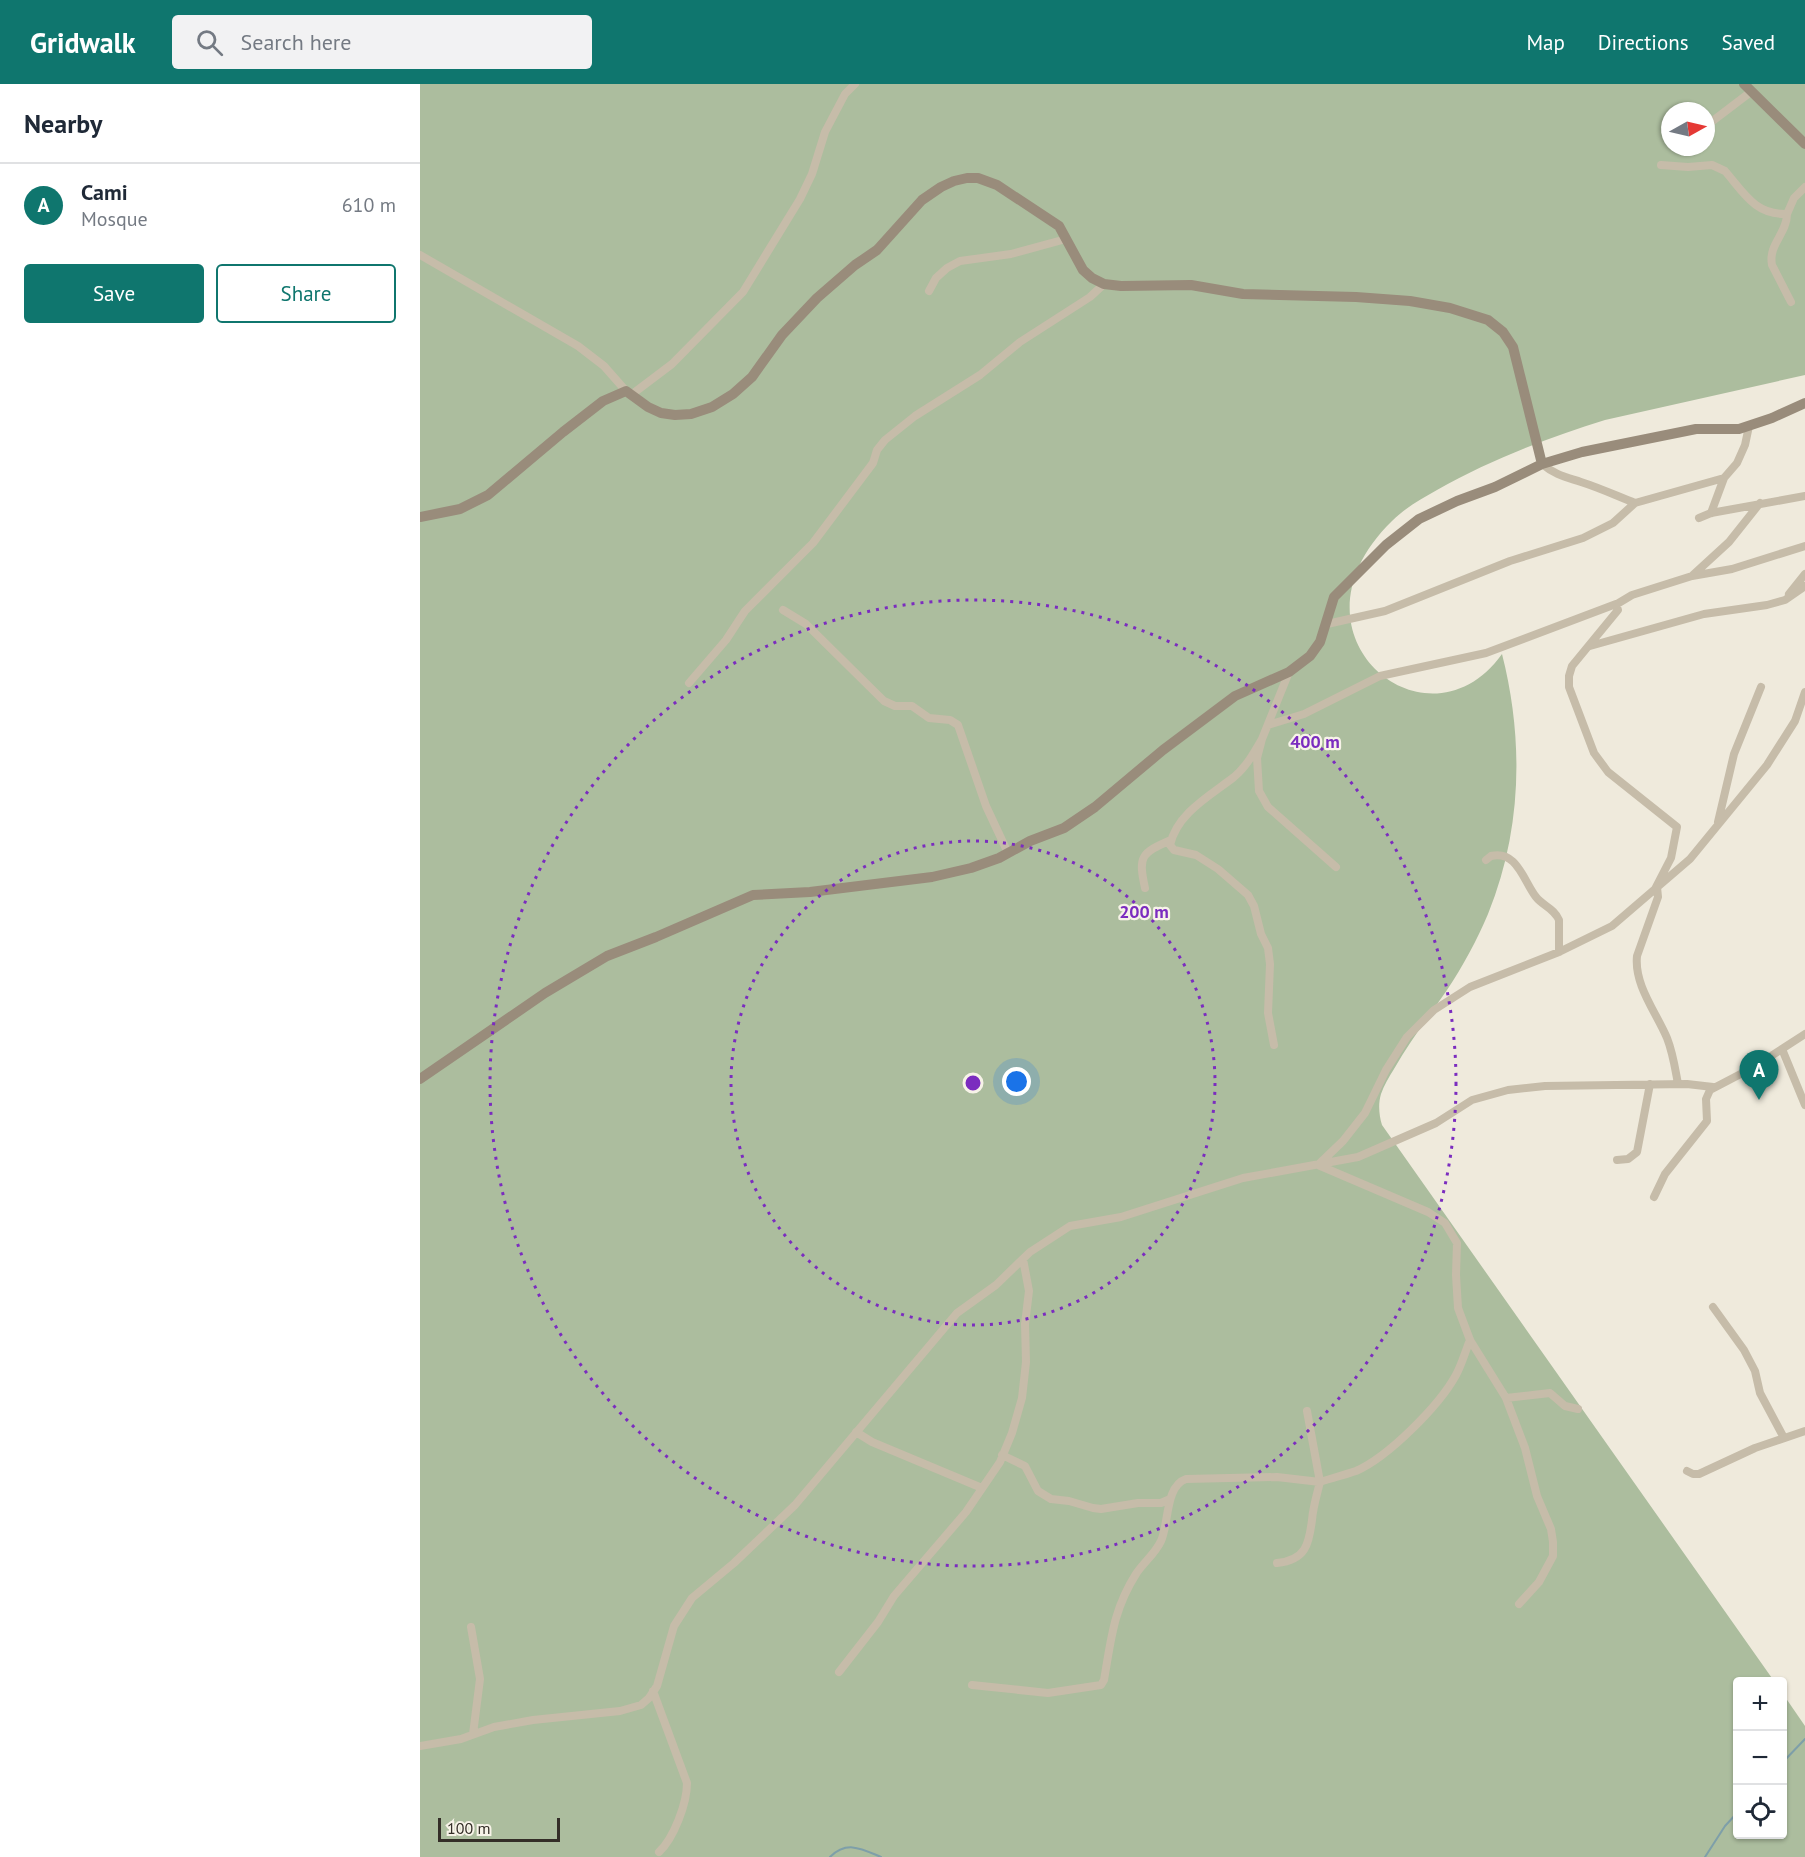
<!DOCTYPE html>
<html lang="en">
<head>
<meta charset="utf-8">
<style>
	:root { --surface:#fff; --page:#f2f2f3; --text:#1f2937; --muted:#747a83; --line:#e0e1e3; --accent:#0f766e }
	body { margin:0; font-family:"PT Sans",sans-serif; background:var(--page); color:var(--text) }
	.controls { position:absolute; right:18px; bottom:18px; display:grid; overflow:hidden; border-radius:6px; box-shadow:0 2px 4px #0004 }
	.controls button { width:54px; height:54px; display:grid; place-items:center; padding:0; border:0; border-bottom:2px solid var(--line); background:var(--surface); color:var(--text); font:30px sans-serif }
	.compass { position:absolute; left:1241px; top:18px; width:54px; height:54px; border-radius:50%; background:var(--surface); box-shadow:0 2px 4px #0004; rotate:82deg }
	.scale { position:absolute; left:18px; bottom:15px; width:122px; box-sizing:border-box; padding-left:6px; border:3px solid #342e28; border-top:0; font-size:16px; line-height:21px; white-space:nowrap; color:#342e28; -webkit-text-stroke:4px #f7f3e8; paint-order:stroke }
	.you { position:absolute; left:597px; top:998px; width:21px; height:21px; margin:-15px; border:4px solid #fff; border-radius:50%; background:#1a73e8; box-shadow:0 0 0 9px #1a73e833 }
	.badge { display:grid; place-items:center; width:39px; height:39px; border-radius:50%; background:var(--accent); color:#fff; font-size:20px; font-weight:700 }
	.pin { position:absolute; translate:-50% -50px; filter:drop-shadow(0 2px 3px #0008) }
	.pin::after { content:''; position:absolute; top:32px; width:21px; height:18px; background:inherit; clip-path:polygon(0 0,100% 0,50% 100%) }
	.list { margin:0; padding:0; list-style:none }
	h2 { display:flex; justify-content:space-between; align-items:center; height:78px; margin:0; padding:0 24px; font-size:26px }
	h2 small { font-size:20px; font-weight:400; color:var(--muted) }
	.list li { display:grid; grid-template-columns:39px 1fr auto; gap:18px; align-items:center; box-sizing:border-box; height:84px; padding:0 24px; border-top:2px solid var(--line) }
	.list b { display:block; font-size:22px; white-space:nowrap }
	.list p { margin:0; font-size:20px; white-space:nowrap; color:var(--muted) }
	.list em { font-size:20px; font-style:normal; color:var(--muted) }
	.actions { display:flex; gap:12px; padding:18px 24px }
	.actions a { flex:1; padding:14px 0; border:2px solid var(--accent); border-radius:6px; text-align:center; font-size:21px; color:var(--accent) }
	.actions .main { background:var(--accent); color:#fff }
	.icon { flex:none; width:33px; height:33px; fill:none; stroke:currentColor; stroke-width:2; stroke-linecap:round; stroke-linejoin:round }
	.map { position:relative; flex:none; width:1385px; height:1773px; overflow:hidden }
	header { display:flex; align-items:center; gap:36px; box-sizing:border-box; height:84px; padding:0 30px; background:var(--accent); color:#fff }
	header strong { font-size:28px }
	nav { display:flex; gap:33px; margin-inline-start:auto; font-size:21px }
	.search { width:420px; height:54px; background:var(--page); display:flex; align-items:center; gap:15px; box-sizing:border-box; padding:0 21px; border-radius:6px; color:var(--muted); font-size:22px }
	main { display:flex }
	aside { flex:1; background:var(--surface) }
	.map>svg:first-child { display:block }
	.green { fill:#acbd9e; fill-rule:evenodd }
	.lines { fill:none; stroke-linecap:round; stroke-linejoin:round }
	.stream { stroke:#7e9fa9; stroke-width:2 }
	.street { stroke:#c6bca9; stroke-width:8 }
	.secondary { stroke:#998c7b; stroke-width:10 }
	.ring { fill:none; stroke:#7b2cbf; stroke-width:3; stroke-dasharray:3 6 }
	.centre { fill:#7b2cbf; stroke:#f7f3e8; stroke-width:3 }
	.ring-label { font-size:18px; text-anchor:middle; font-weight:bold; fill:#7b2cbf; stroke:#f7f3e8; stroke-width:4.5; stroke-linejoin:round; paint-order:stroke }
</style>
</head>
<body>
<header>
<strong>Gridwalk</strong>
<div class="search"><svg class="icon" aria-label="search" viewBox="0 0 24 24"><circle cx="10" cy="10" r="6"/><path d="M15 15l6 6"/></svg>Search here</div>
<nav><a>Map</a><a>Directions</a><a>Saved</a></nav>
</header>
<main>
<aside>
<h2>Nearby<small></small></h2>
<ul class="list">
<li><span class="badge">A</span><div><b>Cami</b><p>Mosque</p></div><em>610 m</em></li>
</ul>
<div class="actions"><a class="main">Save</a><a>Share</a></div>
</aside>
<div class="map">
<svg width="1385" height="1773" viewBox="0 0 1385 1773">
	<rect width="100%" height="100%" fill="#efeadc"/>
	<!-- green -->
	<path class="green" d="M 0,0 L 1385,0 L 1385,291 L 1185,336 C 1127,354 1070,376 1017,406 C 1001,415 985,424 972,437 C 856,550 1007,675 1082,570 C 1104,656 1102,747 1068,830 C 1057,856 1043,882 1027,906 C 1009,932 990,957 974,985 C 969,993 964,1001 961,1010 C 958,1020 959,1031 962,1041 L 1354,1597 L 1318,1598 L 1318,1750 L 1362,1750 L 1363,1610 L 1385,1642 L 1385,1773 L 0,1773 ZM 1250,27 L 1286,27 L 1286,63 L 1250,63 Z"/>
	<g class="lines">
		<!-- stream -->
		<path class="stream" d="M 1362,1679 L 1385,1655
			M 410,1773 C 427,1756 442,1765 461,1773
			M 1285,1773 L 1305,1742 L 1318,1728"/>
		<!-- street -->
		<path class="street" d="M 1286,42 L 1332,7
			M 1241,81 L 1268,83 L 1292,81 L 1305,87 C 1324,109 1335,131 1367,130 L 1374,114 L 1385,103
			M 1367,130 C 1367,150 1348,160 1352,181 L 1371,218
			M 0,171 L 158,262 L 184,282 L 206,307
			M 509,207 L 516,194 L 527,184 L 540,177 L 591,170 L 646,155
			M 211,311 L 252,280 L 323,208 L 380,115 L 392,90 L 405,48 L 425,10 L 435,0
			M 1122,380 C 1135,391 1146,393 1161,398 C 1180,404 1197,412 1215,419
			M 1291,429 L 1304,394
			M 1279,434 L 1291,429 L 1385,412
			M 1273,491 L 1309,458 L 1340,419
			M 1369,510 L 1385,490
			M 1197,520 L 1212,511 L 1272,492 L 1312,485 L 1385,462
			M 363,526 L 386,540 L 464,617 L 475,622 L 492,622 L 509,634 L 530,636 L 538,641 L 566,722 L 588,769
			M 907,540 L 965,527 L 1090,477 L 1163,454 L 1193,439 L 1215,419 L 1304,394 L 1317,379 L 1325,361 L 1329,342
			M 1170,562 L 1284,530 L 1347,521 L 1365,516 L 1385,502
			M 869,588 L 842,655 L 837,674 L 839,707 L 848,723 L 916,783
			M 269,599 L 306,556 L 325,527 L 393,459 L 453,379 L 457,366 L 465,356 L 495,332 L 560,291 L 600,258 L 670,213 L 684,200
			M 848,641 L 884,630 L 960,592 L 1066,569 L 1196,520 L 1198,526 L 1152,582 L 1149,592 L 1149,603 L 1174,669 L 1188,688 L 1257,743 L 1251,774 L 1235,805
			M 842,655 C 834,669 826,683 814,693 C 791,711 757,729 750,761 L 754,766 L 776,771 L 798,785 L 828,811 L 834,822 L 841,850 L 848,864 L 850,880 L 848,929 L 854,961
			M 1298,738 L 1314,670 L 1341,603
			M 1066,776 L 1071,772 C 1097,766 1103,796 1116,813 C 1123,822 1134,824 1139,836 L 1139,868
			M 1237,803 L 1238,813 L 1217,872 C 1214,901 1236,928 1247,954 C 1253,969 1255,984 1258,1000
			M 725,804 C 718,772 721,769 751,756
			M 1362,965 L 1385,1021
			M 1197,1076 L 1208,1075 L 1217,1068 L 1230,1000
			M 899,1080 L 923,1057 L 945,1029 L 966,986 L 987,953 L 1014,926 L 1050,903 L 1139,868 L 1192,842 L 1270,775 L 1347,681 L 1375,637 L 1385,608
			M 898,1081 L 1008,1128 L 1025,1139 L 1037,1159 L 1036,1191 L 1038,1224 L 1050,1256 L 1086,1314 L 1105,1364 L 1117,1412 L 1131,1445 L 1133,1458 L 1133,1472 L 1119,1498 L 1099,1520
			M 1234,1113 L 1245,1090 L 1287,1037 L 1286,1015 L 1290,1006 L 1334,983 L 1385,950
			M 1293,1223 L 1324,1266 L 1335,1287 L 1340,1309 L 1364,1354
			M 1086,1314 L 1130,1309 L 1145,1322 L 1158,1325
			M 436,1348 L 452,1358 L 562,1404
			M 582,1371 L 605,1382 L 618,1407 L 631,1415 L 649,1417 L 673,1424 L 681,1425 L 718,1419 L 741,1419 L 750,1415
			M 1267,1387 L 1273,1390 L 1279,1390 L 1335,1364 L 1385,1347
			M 857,1479 C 886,1476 889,1460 892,1436 C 893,1423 897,1410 900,1398 C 912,1394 924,1391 936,1387 C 968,1373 1019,1322 1036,1291 C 1042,1280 1045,1268 1050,1256
			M 51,1543 L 60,1595 L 53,1650
			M 419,1588 L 458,1538 L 474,1512 L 546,1428 L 580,1378 L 592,1349 L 602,1314 L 606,1278 L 605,1240 L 609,1207 L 603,1175
			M 552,1601 L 628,1609 L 681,1601 L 684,1596 C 691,1557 693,1526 716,1490 C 723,1479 735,1470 741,1457 C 749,1440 745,1402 766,1395 L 857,1393 L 900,1398 L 887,1327
			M 233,1607 L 267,1699 C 267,1719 254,1754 239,1768
			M 0,1662 L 41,1655 L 74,1643 L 113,1636 L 200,1627 L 221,1621 L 229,1614 L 237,1602 L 254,1542 L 272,1514 L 314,1479 L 375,1421 L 537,1229 L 576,1201 L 610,1168 L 650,1142 L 701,1133 L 823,1094 L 938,1073 L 1016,1039 L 1052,1016 L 1088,1006 L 1125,1002 L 1267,1000 L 1293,1003"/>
		<!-- secondary -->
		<path class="secondary" d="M 1324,0 L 1385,60
			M 0,433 L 40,425 L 68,411 L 143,348 L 183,317 L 206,307 L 228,323 L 241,329 L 255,331 L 271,330 L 292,323 L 313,310 L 332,293 L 362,251 L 397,214 L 435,181 L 457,166 L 502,116 L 521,103 L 534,97 L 547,94 L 558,94 L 577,101 L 639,142 L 663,186 L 672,194 L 684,200 L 701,202 L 771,201 L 823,210 L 936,213 L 990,217 L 1030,224 L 1068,236 L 1083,248 L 1093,263 L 1122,380
			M 0,995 L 125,909 L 187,872 L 236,853 L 333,811 L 390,808 L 512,793 L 551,784 L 579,774 L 610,757 L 644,744 L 675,723 L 743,666 L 815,612 L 869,588 L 890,572 L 900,558 L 914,513 L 966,461 L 999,435 L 1037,417 L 1075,403 L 1122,380 L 1162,368 L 1276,345 L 1319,345 L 1352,334 L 1385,319"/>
	</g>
	<!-- distance rings -->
	<g class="ring">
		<circle cx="553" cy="999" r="242"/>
		<circle cx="553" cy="999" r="483"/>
	</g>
	<circle cx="553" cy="999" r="9" class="centre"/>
	<g class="ring-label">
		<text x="895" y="664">400 m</text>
		<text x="724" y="834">200 m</text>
	</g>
</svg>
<div class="controls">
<button>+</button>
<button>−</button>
<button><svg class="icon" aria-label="locate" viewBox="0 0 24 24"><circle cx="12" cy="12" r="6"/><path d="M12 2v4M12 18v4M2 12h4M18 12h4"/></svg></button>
</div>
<svg class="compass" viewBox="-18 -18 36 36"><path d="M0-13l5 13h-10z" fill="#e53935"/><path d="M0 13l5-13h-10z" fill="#747a83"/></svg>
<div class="scale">100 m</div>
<div class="you"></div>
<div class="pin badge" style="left:1339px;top:1016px">A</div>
</div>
</main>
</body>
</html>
